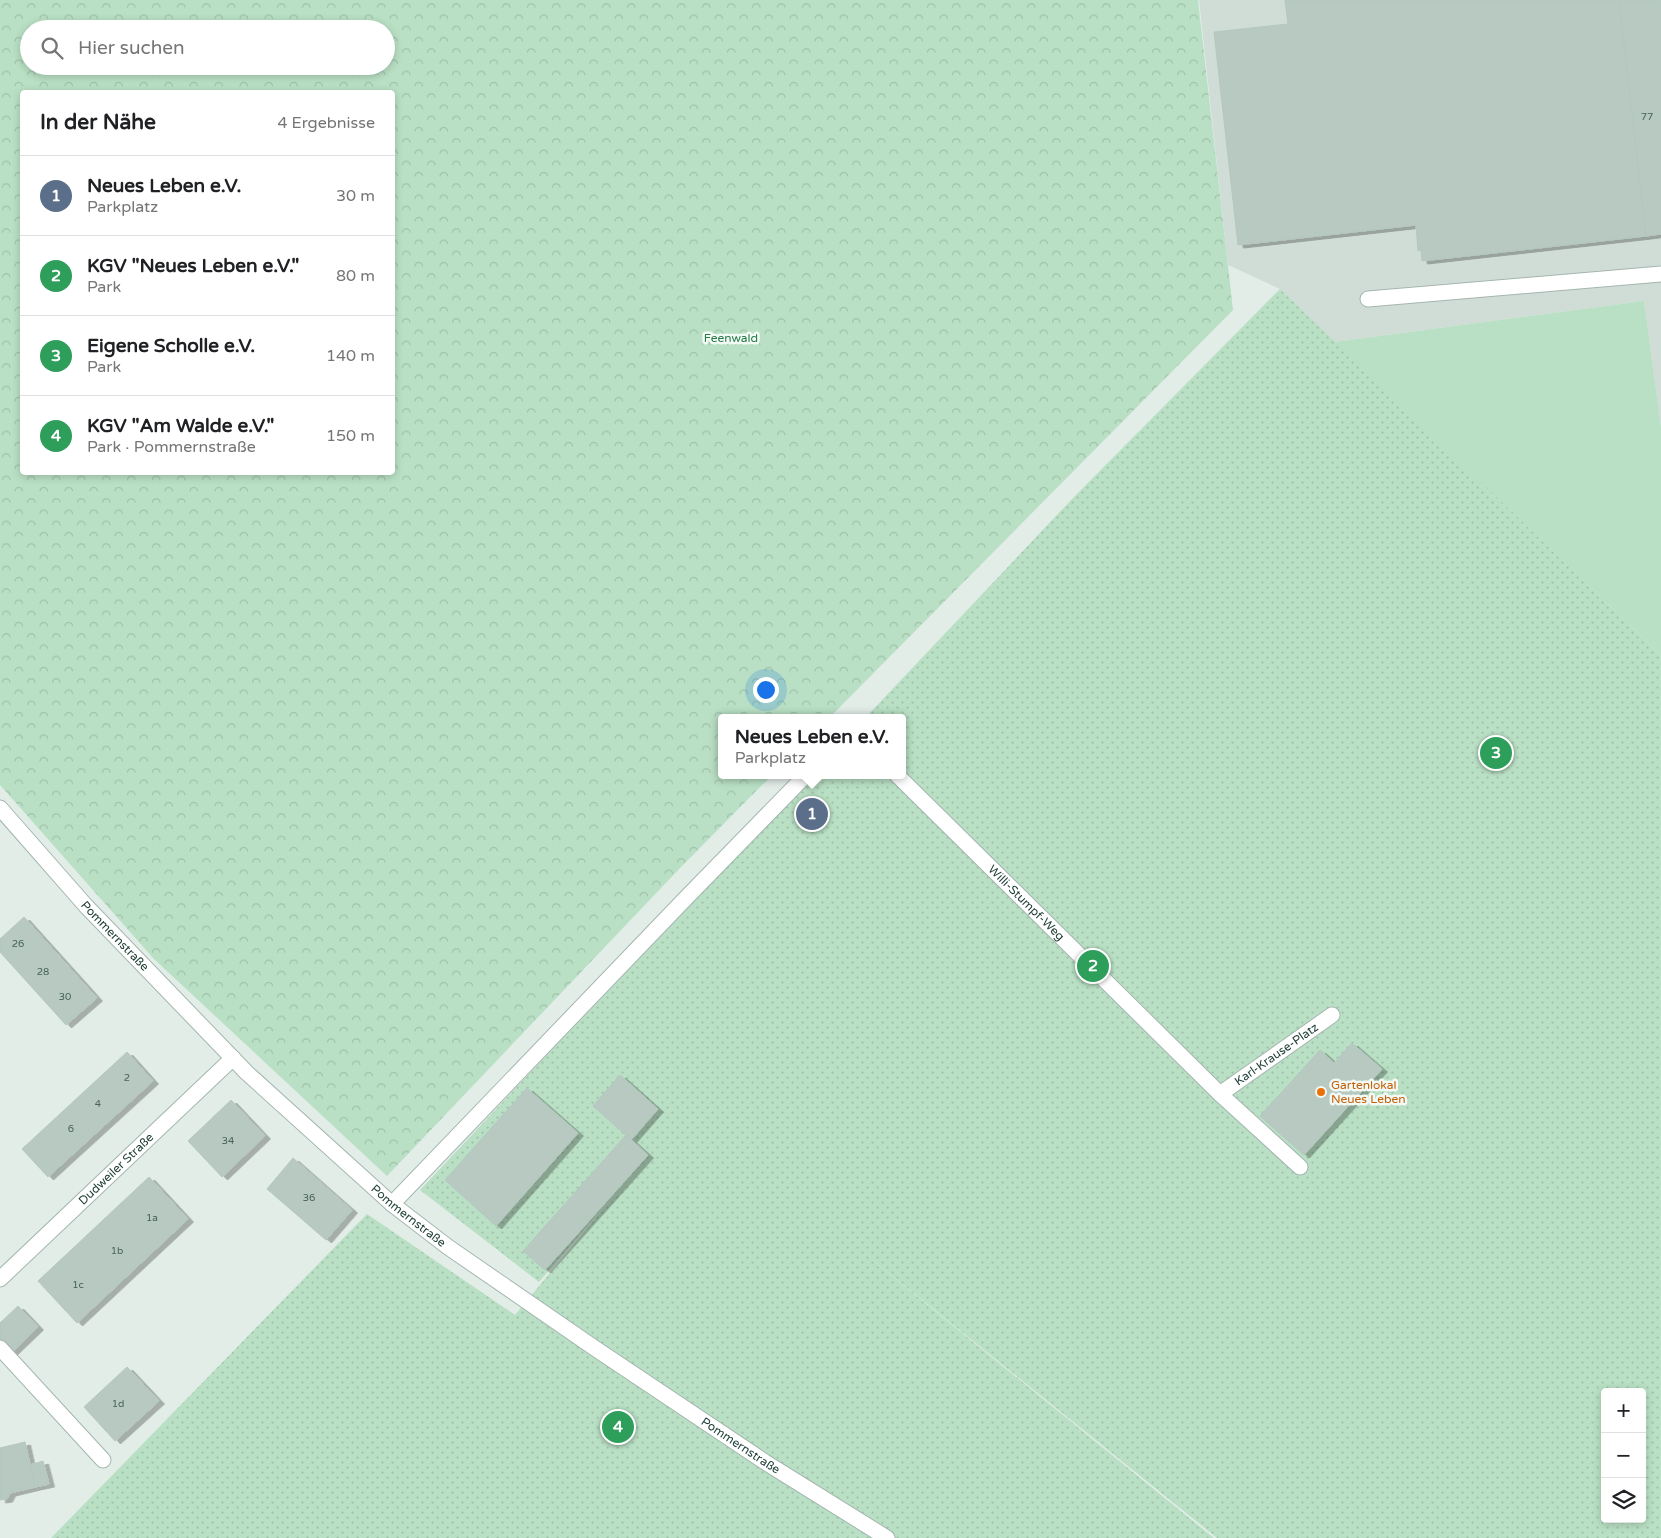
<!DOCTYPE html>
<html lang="de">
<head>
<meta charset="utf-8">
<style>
	:root { --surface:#fff; --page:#f2f2f2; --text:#202124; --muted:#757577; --line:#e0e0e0; --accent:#d93025 }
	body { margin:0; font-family:"Varela Round",sans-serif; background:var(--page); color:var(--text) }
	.controls { position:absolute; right:15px; bottom:15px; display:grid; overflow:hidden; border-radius:5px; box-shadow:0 2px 8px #0003 }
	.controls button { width:45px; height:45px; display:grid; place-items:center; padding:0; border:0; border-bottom:1px solid var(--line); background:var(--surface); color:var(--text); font:25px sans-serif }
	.you { position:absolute; left:765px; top:689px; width:18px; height:18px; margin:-12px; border:4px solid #fff; border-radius:50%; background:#1a73e8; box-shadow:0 0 0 8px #1a73e833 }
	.badge { display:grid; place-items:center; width:32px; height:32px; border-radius:50%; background:var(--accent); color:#fff; font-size:16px; font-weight:700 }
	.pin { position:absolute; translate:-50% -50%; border:2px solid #fff; box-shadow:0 1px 5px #0006 }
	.popup { position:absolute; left:718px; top:714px; width:188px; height:65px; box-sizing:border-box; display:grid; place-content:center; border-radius:5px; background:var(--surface); filter:drop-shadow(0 1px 4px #0005); font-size:16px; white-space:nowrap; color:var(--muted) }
	.popup b { font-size:19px; color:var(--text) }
	.popup::after { content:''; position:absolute; left:50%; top:100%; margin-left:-10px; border:10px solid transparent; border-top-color:var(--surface) }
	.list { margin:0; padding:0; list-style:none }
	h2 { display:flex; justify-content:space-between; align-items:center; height:65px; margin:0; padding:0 20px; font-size:21px }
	h2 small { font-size:16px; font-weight:400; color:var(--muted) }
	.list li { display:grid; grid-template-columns:32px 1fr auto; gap:15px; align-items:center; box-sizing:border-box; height:80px; padding:0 20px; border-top:1px solid var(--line) }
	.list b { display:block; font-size:19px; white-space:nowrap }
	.list p { margin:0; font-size:16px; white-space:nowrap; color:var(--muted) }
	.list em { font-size:16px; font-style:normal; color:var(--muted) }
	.icon { flex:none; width:28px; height:28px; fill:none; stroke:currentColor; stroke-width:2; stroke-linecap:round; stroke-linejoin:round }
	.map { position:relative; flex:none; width:1661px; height:1538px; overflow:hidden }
	.search { position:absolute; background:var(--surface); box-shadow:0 2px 8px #0003; left:20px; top:20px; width:375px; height:55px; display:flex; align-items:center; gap:12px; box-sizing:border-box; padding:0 18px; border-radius:28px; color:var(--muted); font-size:19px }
	.panel { position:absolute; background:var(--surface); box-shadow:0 2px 8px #0003; left:20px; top:90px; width:375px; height:385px; border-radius:5px }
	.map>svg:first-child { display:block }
	.built { fill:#d0ddd7 }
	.grass { fill:#b9e0c4 }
	.forest { fill:url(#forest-crowns); fill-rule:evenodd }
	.garden { fill:url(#garden-dots); fill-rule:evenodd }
	.building { fill:#b7c9c1; stroke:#b4c8c0; filter:url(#shadow) }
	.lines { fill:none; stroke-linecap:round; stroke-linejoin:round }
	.lane-casing { stroke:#a4b6b0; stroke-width:17 }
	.street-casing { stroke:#a4b6b0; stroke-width:17 }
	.lane { stroke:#fff; stroke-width:15 }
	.street { stroke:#fff; stroke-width:15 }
	.food-dot { fill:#e8710a; stroke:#f3faf6; stroke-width:2 }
	.labels { text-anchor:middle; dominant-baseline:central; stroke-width:5; stroke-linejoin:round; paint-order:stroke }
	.number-label { font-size:10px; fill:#46625a }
	.park-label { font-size:12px; fill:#277b48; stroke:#f3faf6 }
	.street-label { font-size:12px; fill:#204038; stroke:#f3faf6 }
	.food-label { font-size:12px; fill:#c56008; stroke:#f3faf6; text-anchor:start }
</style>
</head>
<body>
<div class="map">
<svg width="1661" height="1538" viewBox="0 0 1661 1538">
	<defs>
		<pattern id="forest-crowns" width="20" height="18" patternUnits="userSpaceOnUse" patternTransform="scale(1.25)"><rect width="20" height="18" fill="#b9e0c4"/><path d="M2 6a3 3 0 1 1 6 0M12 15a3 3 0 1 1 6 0" fill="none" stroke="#9fc1a9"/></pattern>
		<pattern id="garden-dots" width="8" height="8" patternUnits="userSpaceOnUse" patternTransform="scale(1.25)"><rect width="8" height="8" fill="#b9e0c4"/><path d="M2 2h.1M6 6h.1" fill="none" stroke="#9fc1a9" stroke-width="1.8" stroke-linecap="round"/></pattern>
		<filter id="shadow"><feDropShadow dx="5.5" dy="3" stdDeviation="0" flood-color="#0004"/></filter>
	</defs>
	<rect width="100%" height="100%" fill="#e2ede8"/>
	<!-- built -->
	<path class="built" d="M 1199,0 L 1661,0 L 1661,427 L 1644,301 L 1334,342 L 1280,289 L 1228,265 Z"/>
	<!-- grass -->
	<path class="grass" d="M 1644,301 L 1661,427 L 1661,655 L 1334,342 Z"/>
	<!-- forest -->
	<path class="forest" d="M 0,0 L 1198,0 L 1233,310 L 829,718 L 722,718 L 722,775 L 772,775 L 681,867 L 387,1176 L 154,959 L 0,785 ZM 29,29 L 386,29 L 386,66 L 29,66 ZM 22,92 L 392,92 L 392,472 L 22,472 Z"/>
	<!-- garden -->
	<path class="garden" d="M 1280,289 L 1661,655 L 1661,1538 L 1217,1538 L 854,1245 L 1214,1538 L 51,1538 L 367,1214 L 515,1315 L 618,1191 L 539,1282 L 420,1190 L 810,775 L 902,775 L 902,718 L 865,718 L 1072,499 ZM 1605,1392 L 1642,1392 L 1642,1519 L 1605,1519 Z"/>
	<!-- building -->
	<path class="building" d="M 1285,0 L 1619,0 L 1646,236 L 1422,261 L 1421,250 L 1418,251 L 1416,225 L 1238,245 L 1214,32 L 1288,24 Z
		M 1619,0 L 1661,0 L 1661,234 L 1646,236 Z
		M 24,917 L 97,998 L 66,1025 L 0,952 L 0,939 Z
		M 1352,1043 L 1382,1069 L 1304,1155 L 1260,1116 L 1320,1050 L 1334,1063 Z
		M 127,1052 L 153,1081 L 48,1177 L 22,1149 Z
		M 620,1075 L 658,1109 L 631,1140 L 593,1106 Z
		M 527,1088 L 578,1133 L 496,1226 L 445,1180 Z
		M 231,1100 L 265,1136 L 222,1177 L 188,1141 Z
		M 626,1135 L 648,1155 L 545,1270 L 523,1251 Z
		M 293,1158 L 352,1210 L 326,1240 L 267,1189 Z
		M 149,1177 L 188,1219 L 77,1323 L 38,1281 Z
		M 18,1306 L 38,1327 L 12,1352 L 0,1340 L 0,1323 Z
		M 127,1367 L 159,1401 L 115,1441 L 84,1407 Z
		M 25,1442 L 35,1487 L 10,1493 L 7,1499 L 0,1500 L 0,1448 Z
		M 43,1461 L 49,1484 L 35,1487 L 30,1465 Z"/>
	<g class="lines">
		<!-- lane casing -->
		<g class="lane-casing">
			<g id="lane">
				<path d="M 1368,299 L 1661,274"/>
				<path id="s1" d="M 897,775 L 1220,1094 L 1300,1167"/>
				<path id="s2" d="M 1220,1094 L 1332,1015"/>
				<path d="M 392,1204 L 685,899 L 806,775"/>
				<path d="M 0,1348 L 103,1460"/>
			</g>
		</g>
		<!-- street casing -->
		<g class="street-casing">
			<g id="street">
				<path id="s3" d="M 0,808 L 86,906 L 247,1073 L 392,1204 L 448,1247 L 596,1349 L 765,1462 L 887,1538"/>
				<path id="s4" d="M 0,1279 L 233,1058"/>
			</g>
		</g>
		<!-- lane -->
		<use href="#lane" class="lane"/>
		<!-- street -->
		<use href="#street" class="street"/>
	</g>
	<!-- markers -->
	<circle class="food-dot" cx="1321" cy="1092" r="5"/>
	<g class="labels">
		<!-- number labels -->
		<g class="number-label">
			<text x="1647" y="117">77</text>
			<text x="18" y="944">26</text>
			<text x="43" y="972">28</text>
			<text x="65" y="997">30</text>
			<text x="127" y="1078">2</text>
			<text x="98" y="1104">4</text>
			<text x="71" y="1129">6</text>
			<text x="228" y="1141">34</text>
			<text x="309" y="1198">36</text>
			<text x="152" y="1218">1a</text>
			<text x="117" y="1251">1b</text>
			<text x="78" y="1285">1c</text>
			<text x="118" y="1404">1d</text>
		</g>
		<!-- park labels -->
		<g class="park-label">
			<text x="731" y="338">Feenwald</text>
		</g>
		<!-- street labels -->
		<g class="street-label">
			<text stroke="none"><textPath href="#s1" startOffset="182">Willi-Stumpf-Weg</textPath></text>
			<text stroke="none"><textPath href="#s3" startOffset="172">Pommernstraße</textPath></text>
			<text stroke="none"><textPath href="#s2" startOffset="69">Karl-Krause-Platz</textPath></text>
			<text stroke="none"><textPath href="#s4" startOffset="160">Dudweiler Straße</textPath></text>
			<text stroke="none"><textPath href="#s3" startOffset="578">Pommernstraße</textPath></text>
			<text stroke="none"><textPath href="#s3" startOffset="982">Pommernstraße</textPath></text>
		</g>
		<!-- food labels -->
		<g class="food-label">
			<text x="1331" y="1085">Gartenlokal<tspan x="1331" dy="14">Neues Leben</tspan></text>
		</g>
	</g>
</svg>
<div class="controls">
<button>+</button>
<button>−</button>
<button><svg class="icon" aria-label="layers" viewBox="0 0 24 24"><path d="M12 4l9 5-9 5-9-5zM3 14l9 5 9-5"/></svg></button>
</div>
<div class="you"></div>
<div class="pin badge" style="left:812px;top:814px;background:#5c6f8a">1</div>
<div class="popup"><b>Neues Leben e.V.</b>Parkplatz</div>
<div class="pin badge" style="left:1093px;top:966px;background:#2e9e5b">2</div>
<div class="pin badge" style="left:1496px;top:753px;background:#2e9e5b">3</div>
<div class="pin badge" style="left:618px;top:1427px;background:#2e9e5b">4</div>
<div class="search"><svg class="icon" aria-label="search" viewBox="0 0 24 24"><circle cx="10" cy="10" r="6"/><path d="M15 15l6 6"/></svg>Hier suchen</div>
<section class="panel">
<h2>In der Nähe<small>4 Ergebnisse</small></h2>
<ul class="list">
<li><span class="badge" style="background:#5c6f8a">1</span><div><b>Neues Leben e.V.</b><p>Parkplatz</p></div><em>30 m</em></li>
<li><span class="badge" style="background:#2e9e5b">2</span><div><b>KGV &quot;Neues Leben e.V.&quot;</b><p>Park</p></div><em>80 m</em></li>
<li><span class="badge" style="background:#2e9e5b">3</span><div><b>Eigene Scholle e.V.</b><p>Park</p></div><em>140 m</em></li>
<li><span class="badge" style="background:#2e9e5b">4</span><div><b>KGV &quot;Am Walde e.V.&quot;</b><p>Park · Pommernstraße</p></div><em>150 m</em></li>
</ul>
</section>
</div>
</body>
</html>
